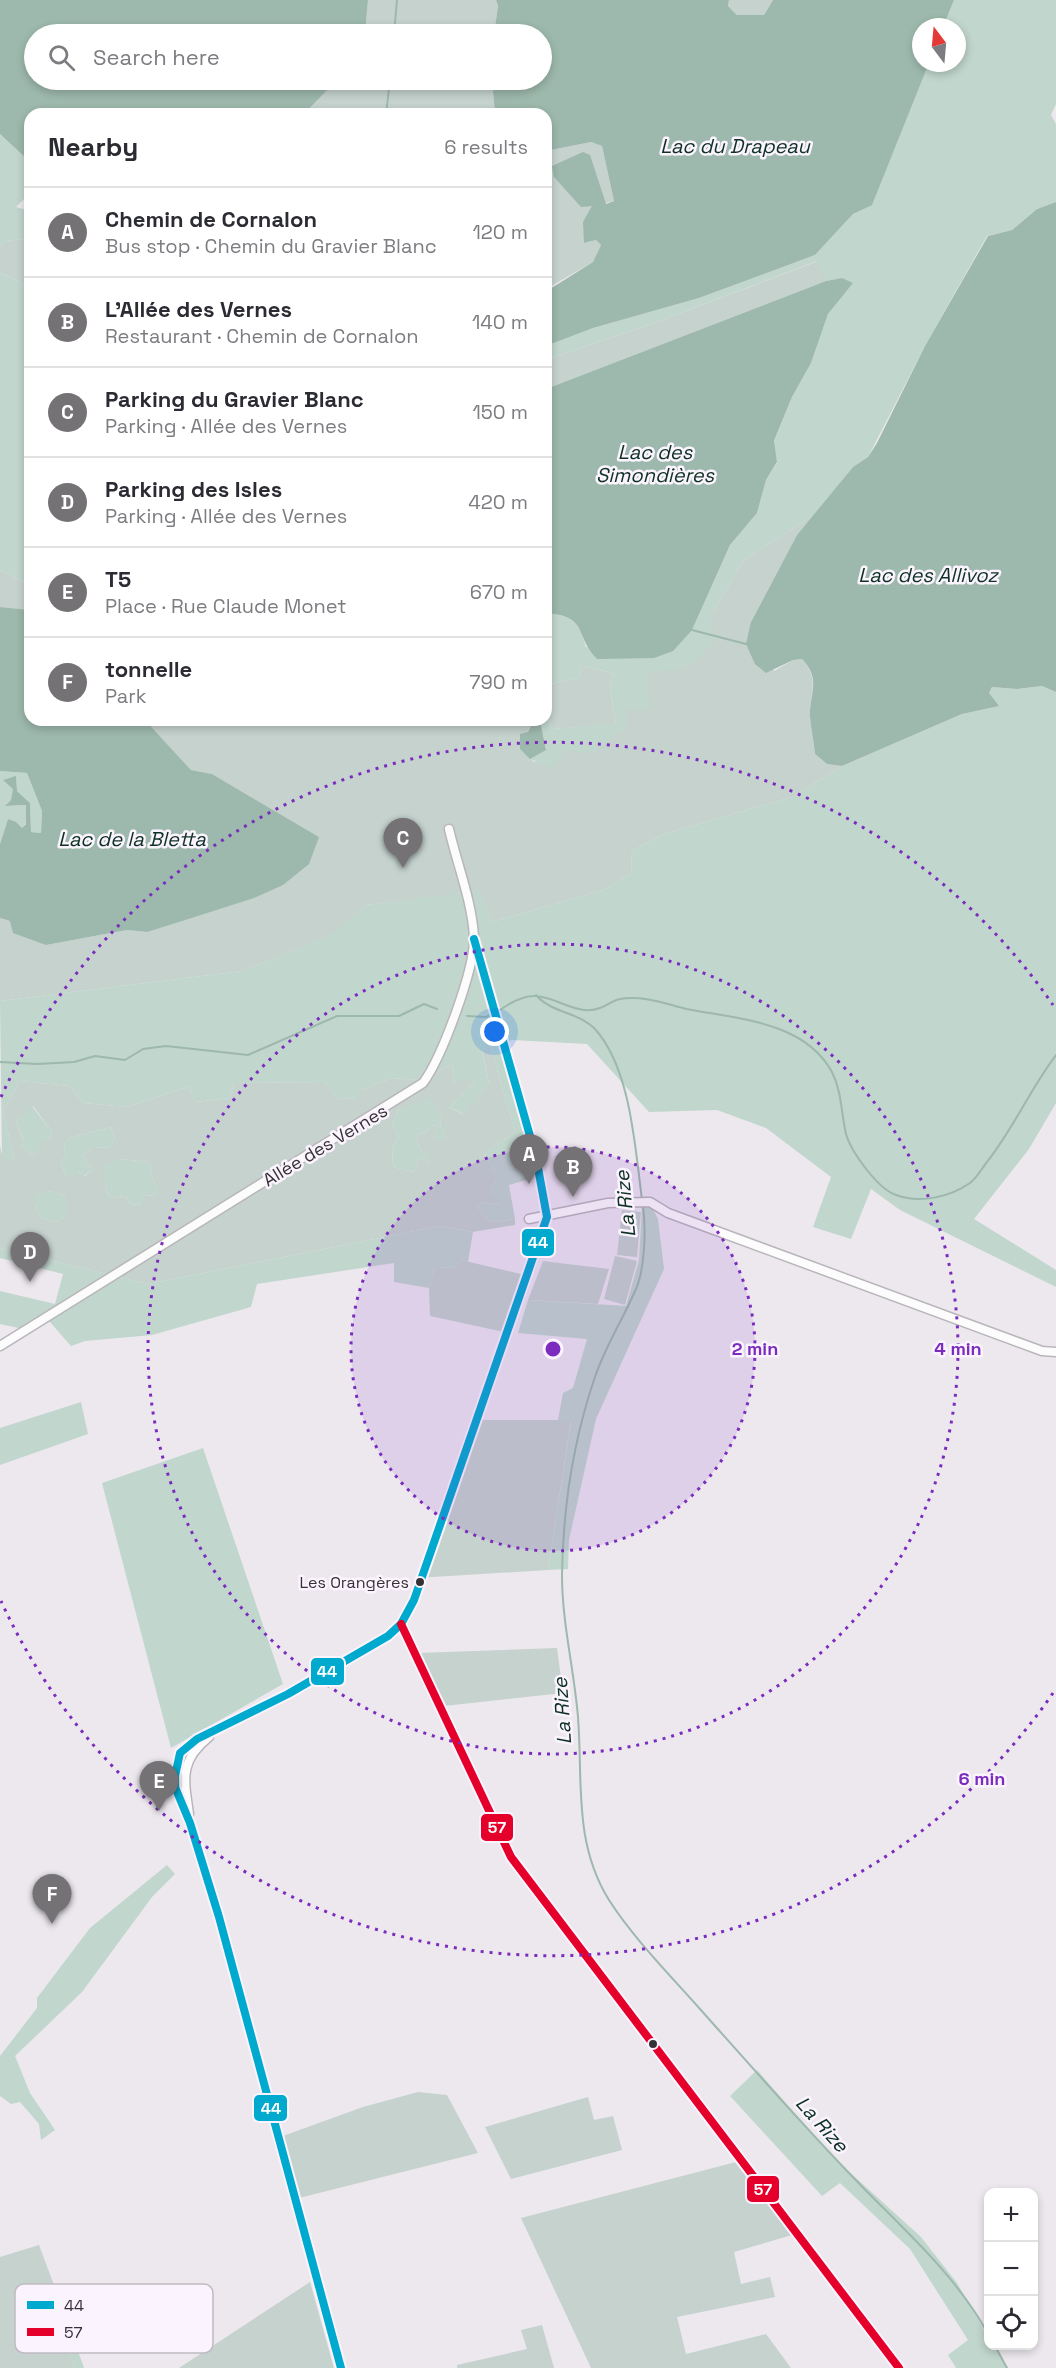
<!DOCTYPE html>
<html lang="en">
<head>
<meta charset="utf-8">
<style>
	:root { --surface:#fff; --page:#f2f2f3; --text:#2b2b33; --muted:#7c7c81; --line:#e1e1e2; --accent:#757276 }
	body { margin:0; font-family:"Space Grotesk",sans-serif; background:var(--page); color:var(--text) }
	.controls { position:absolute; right:18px; bottom:18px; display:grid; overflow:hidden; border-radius:12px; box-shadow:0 3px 9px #0003 }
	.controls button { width:54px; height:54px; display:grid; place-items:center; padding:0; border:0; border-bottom:2px solid var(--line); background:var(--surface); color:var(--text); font:30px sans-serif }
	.compass { position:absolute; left:912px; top:18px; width:54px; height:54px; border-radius:50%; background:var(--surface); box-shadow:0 3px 9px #0003; rotate:344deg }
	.you { position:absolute; left:495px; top:1032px; width:21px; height:21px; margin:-15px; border:4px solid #fff; border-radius:50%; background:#1a73e8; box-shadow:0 0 0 9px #1a73e833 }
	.badge { display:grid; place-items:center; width:39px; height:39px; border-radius:50%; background:var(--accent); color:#fff; font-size:20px; font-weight:700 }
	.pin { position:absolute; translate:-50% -50px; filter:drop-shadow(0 2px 3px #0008) }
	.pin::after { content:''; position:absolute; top:32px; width:21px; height:18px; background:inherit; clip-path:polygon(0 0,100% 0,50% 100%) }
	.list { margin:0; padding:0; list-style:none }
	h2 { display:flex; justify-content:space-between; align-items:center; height:78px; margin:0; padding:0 24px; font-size:26px }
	h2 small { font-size:20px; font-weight:400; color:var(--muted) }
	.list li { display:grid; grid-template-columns:39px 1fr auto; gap:18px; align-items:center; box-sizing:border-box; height:90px; padding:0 24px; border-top:2px solid var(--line) }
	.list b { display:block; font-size:22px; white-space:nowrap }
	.list p { margin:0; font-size:20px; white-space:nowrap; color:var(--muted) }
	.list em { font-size:20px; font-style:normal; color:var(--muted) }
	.icon { flex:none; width:33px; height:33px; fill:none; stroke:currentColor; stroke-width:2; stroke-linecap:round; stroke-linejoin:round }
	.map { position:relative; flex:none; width:1056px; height:2368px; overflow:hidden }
	.search { position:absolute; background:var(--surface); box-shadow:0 3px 9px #0003; left:24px; top:24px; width:528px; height:66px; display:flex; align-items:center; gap:15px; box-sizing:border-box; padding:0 21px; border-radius:33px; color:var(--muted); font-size:22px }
	.panel { position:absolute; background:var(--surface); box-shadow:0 3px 9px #0003; left:24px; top:108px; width:528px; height:618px; border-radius:18px }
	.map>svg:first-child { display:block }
	.green { fill:#c5d2cd; fill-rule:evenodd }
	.forest { fill:#c1d6cd }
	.water { fill:#9db8ac }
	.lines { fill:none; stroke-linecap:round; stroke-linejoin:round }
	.stream { stroke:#9db8ac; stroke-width:2 }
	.minor-casing { stroke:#b9b6bb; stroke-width:11 }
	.minor { stroke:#fcfcfc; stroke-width:8 }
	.bus-1-casing { stroke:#fbf4fe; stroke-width:12 }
	.bus-2-casing { stroke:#fbf4fe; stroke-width:12 }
	.bus-1 { stroke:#00a9ce; stroke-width:8 }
	.bus-2 { stroke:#e4002b; stroke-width:8 }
	.ring { fill:none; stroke:#7b2cbf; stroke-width:3; stroke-dasharray:3 6 }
	.bus-dot { fill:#353236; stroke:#fbf4fe; stroke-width:2 }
	.labels { text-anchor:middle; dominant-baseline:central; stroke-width:5; stroke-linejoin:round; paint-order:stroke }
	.bus-label { font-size:16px; fill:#353236; stroke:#fbf4fe; text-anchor:end }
	.street-label { font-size:18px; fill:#353236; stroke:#fbf4fe }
	.water-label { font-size:20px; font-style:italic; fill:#0d3122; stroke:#fbf4fe }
	.key { fill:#fbf4fe; stroke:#c0bac2; stroke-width:1.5 }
	.key-label { font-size:16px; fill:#353236 }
	.centre { fill:#7b2cbf; stroke:#fbf4fe; stroke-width:3 }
	.ring-label { font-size:18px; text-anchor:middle; font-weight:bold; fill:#7b2cbf; stroke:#fbf4fe; stroke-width:5; stroke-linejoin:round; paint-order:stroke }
	.line-badge { stroke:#fbf4fe; stroke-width:2 }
	.badge-label { font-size:16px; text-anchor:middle; font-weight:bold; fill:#fff }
</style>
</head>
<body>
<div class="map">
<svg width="1056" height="2368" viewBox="0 0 1056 2368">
	<rect width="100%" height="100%" fill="#ece8ee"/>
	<!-- green -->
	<path class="green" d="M 368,0 L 496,0 L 498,6 L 494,34 L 365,34 Z
		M 729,0 L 773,0 L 764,15 L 737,15 L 728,6 Z
		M 337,80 L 492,80 L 495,114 L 304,114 Z
		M 591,142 L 602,146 L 614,201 L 593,206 L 585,243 L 596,240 L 601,245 L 593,262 L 546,289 L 546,151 Z
		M 30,238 L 30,293 L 19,281 L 0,273 L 0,247 L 5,241 Z
		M 818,261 L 826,281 L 546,389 L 546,360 L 660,321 Z
		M 813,516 L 797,535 L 751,622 L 774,671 L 793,660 L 802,659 C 821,681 809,692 810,717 C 811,729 814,742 815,754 L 827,764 L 842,766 L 792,797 L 661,835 L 632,851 L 631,873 L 603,890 L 492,922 L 479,891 L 366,905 L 332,935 L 242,971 L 0,1001 L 0,918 L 10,921 L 46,945 L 127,930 L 147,932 L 319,837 L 212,774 L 191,770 L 145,720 L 526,720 L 533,722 L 520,749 L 534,762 L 626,727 L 626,708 L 648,671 L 710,617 L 744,560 Z
		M 0,570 L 30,586 L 30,610 L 0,607 Z
		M 582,666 L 613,673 L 610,689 L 616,724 L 552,729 L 546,711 L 546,685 L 579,678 Z
		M 490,1045 L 515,1132 L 484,1154 L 497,1176 L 491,1192 L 501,1205 L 482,1202 L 477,1207 L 491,1222 L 515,1219 L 515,1225 L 473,1232 L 440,1226 L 148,1284 L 0,1248 L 0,1146 L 2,1155 L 9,1161 L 14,1159 L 3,1111 L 20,1081 L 70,1086 L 83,1103 L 127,1107 L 188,1087 L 196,1102 L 230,1098 L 234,1082 L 325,1083 L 337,1098 L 357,1099 L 359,1091 L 393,1078 L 416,1080 L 452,1065 L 454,1083 L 468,1078 L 475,1081 L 449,1108 L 463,1114 L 489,1083 L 482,1050 ZM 431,1099 L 442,1116 L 440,1124 L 445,1133 L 444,1139 L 433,1140 L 437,1126 L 431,1125 L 426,1132 L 415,1135 L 421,1151 L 428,1154 L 430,1162 L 427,1163 L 421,1158 L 416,1162 L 418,1167 L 413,1172 L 393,1167 L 392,1147 L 399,1136 L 392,1126 L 398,1110 ZM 33,1106 L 52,1132 L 49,1140 L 40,1141 L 40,1151 L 32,1155 L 21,1147 L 23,1139 L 16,1122 ZM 111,1127 L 115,1139 L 110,1148 L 93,1147 L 83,1156 L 92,1170 L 85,1176 L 78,1172 L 73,1178 L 65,1175 L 61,1161 L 66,1156 L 64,1146 L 69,1138 ZM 121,1159 L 149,1162 L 154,1183 L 159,1189 L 155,1196 L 144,1195 L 140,1205 L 129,1204 L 127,1196 L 109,1198 L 105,1184 L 105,1166 ZM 49,1191 L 66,1196 L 66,1216 L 56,1222 L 42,1218 L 35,1207 L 38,1195 Z
		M 622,1210 L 641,1212 L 637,1257 L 617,1255 Z
		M 615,1256 L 637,1261 L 625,1305 L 604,1299 Z
		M 461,1260 L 525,1275 L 504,1332 L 430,1316 L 429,1288 L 435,1267 L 454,1268 Z
		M 543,1261 L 609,1269 L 598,1304 L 528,1300 Z
		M 473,1420 L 571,1420 L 548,1570 L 416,1578 Z
		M 557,1648 L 563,1693 L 444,1706 L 419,1653 Z
		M 418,2092 L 447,2095 L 478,2153 L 299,2198 L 283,2136 L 363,2107 Z
		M 588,2097 L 594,2120 L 613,2116 L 622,2150 L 511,2179 L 485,2127 Z
		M 736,2162 L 792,2235 L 734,2252 L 741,2284 L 770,2277 L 775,2297 L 677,2317 L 686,2354 L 766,2334 L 791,2368 L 591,2368 L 521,2218 Z
		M 39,2245 L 64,2312 L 57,2314 L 74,2368 L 0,2368 L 0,2257 Z
		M 310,2282 L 334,2368 L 179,2368 Z
		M 542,2325 L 554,2368 L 457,2368 L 457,2365 L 527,2349 L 521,2330 Z"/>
	<!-- forest -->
	<path class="forest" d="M 954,0 L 1056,0 L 1056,104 L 1051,115 L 1056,124 L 1056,202 L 1037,209 L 1012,230 L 987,236 L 925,346 L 868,457 L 853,467 L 813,516 L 744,560 L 710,617 L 714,643 C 688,668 686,672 648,671 L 650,711 L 626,708 L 626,727 L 595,753 L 566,750 L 552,768 L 530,759 L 546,749 L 541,725 L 526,720 L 546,720 L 546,711 L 552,729 L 616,723 L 610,689 L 613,673 L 582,666 L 579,678 L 546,685 L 546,613 C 573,616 578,621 586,647 L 692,630 L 730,545 L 757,513 L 766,480 L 777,463 L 774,442 L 792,397 L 811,363 L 828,314 L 852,284 L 842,278 L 826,281 L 817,261 L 660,321 L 546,360 L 546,346 L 593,328 L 699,298 L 815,255 L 853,214 L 872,204 L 929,63 L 957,63 L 957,27 L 943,27 Z
		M 0,134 L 30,162 L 30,193 L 16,207 L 30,211 L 30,238 L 5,241 L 0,247 Z
		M 0,273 L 19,281 L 30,293 L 30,586 L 0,570 Z
		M 1042,686 L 1056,692 L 1056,1103 L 1029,1149 L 974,1219 L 1056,1270 L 1056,1287 L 900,1210 L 871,1189 L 851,1239 L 813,1227 L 831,1177 L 766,1128 L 717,1110 L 649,1112 L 587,1044 L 512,1040 L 501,1044 L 528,1146 L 533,1178 L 509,1185 L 515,1219 L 491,1222 L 477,1207 L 482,1202 L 500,1205 L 491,1192 L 497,1176 L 484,1154 L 515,1132 L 490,1045 L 482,1051 L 489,1083 L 464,1114 L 449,1108 L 475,1081 L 468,1079 L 454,1083 L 452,1065 L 416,1080 L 393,1078 L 359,1091 L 358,1099 L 337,1098 L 325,1083 L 234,1082 L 230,1098 L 196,1102 L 188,1087 L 127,1107 L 83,1103 L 70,1086 L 20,1081 L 3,1111 L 14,1159 L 9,1162 L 2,1155 L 0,1001 L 242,971 L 331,935 L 366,905 L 480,890 L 492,922 L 603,890 L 631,873 L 632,851 L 661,835 L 792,797 L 842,766 L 962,714 L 998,706 L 989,693 L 992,687 L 1017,689 Z
		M 0,771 L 27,773 L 42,811 L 41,833 L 31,832 L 30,803 L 17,791 L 16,777 L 11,800 L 6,806 L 26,805 L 26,823 L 22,828 L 8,819 L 0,844 Z
		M 431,1098 L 442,1116 L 440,1124 L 445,1133 L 444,1140 L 433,1140 L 437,1126 L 431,1125 L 426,1132 L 415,1135 L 421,1151 L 429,1154 L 430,1162 L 427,1163 L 421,1158 L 416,1162 L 418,1167 L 413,1172 L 393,1167 L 392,1147 L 399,1136 L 392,1126 L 398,1110 Z
		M 32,1106 L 52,1132 L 49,1140 L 40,1142 L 40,1151 L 32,1155 L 21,1147 L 23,1138 L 16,1122 Z
		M 111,1127 L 115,1139 L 110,1148 L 93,1147 L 83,1156 L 92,1170 L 84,1176 L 79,1172 L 73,1179 L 65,1175 L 61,1161 L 66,1156 L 64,1146 L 69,1138 Z
		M 121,1159 L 149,1162 L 154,1183 L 160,1190 L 155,1196 L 144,1195 L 140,1205 L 129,1204 L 127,1196 L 109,1198 L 105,1184 L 105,1165 Z
		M 49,1191 L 66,1196 L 66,1216 L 56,1222 L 42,1218 L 35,1207 L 37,1195 Z
		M 642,1207 L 652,1207 L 658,1219 L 664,1269 L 596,1419 L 569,1540 L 568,1569 L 548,1570 L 571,1421 L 558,1420 L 563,1393 L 573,1388 L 587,1339 L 518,1333 L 528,1300 L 626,1306 L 639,1260 Z
		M 440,1226 L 473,1232 L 468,1262 L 461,1260 L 454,1268 L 435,1267 L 429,1288 L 394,1282 L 394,1263 L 257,1284 L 251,1307 L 152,1335 L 85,1341 L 71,1346 L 43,1314 L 19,1328 L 0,1324 L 0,1291 L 55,1304 L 63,1274 L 0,1258 L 0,1248 L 148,1284 Z
		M 81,1402 L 88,1434 L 0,1465 L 0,1428 Z
		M 203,1448 L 283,1684 L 171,1748 L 102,1483 Z
		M 167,1865 L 175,1874 L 152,1897 L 82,1992 L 15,2056 L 30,2093 L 55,2130 L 41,2140 L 39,2124 L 20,2102 L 11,2104 L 0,2096 L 0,2056 L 37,2008 L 37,1998 L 90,1928 Z
		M 757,2070 L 834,2158 L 921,2237 L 957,2283 L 988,2337 L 988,2346 L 994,2346 L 1007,2368 L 956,2368 L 948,2355 L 968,2340 L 910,2249 L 840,2183 L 822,2196 L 730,2096 Z
		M 64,2312 L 84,2368 L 74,2368 L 56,2314 Z"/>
	<!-- water -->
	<path class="water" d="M 0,0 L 368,0 L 365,34 L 34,34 L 34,80 L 337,80 L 304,114 L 30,114 L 30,162 L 0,134 Z
		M 496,0 L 729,0 L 728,6 L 737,15 L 764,15 L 773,0 L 954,0 L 943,27 L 921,27 L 921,63 L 929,63 L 872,205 L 853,214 L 815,255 L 699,298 L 593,328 L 546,346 L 546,303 L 550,289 L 593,262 L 601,245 L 596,240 L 584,243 L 583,222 L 592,206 L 581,207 L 554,177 L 552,166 L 583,152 L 590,155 L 606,204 L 614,201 L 602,146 L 591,142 L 546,151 L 546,114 L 495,114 L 492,80 L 542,80 L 542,34 L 494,34 L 498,6 Z
		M 1056,202 L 1056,692 L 1042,686 L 1017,689 L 992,687 L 989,693 L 999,706 L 962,714 L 842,766 L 827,764 L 815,754 C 814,742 811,729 810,717 C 809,693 822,680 802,659 L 793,660 L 766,673 L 755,664 L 746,644 L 751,622 L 797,535 L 853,467 L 868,457 L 877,443 L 925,346 L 988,236 L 1012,230 L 1037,209 Z
		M 842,278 L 853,283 L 828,314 L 811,363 L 792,397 L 774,441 L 777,462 L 766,480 L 757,513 L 730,545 L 692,630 L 673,651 L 654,658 L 597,659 C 573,633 589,617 546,613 L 546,389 L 826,281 Z
		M 0,607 L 30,610 L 30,720 L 145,720 L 191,770 L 212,774 L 319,837 L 309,864 L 283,885 L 254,898 L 182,921 L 147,932 L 127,930 L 46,945 L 13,933 L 10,921 L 0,918 L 0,844 L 8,819 L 16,822 L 22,828 L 26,824 L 26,805 L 5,806 L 11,800 L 13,789 L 3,780 L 16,776 L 17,791 L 30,803 L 31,832 L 41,833 L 42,811 L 27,773 L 0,771 Z
		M 533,722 L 541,725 L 546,750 L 530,759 L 520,749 L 520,734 L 528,732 Z"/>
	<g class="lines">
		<!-- stream -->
		<path class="stream" d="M 394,34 L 397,0
			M 386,114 L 390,80
			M 692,630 L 746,644
			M 536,995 C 551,1013 579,1012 595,1029 C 631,1069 635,1148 642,1200
			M 497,1012 C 508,1004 521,996 534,996 C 554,995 577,1017 600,1008 C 607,1006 613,1000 620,999 C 643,995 666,1004 687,1009 C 737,1019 804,1021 832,1072 C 842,1092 841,1113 846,1134 C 851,1152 878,1189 896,1195 C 920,1204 950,1197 970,1183 C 977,1178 982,1168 987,1162 C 1014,1128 1030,1089 1056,1055
			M 467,1016 L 486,1017 L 492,1014
			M 0,1062 L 37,1064 L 74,1062 L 95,1056 L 125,1060 L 143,1049 L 166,1046 L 248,1055 L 337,1016 L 399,1016 L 424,1004 L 437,1009
			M 643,1206 C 646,1229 645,1268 636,1289 C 623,1319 605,1347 595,1377 C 573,1441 563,1508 562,1575 C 562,1623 574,1669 578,1717 C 583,1780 573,1842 609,1900 C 634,1939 670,1975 700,2009 C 749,2064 798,2120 849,2173 C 897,2224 954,2271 988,2334
			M 995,2346 L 1007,2368"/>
		<!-- minor casing -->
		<g class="minor-casing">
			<path id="minor" d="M 529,1219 L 608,1203 L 650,1202 L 668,1213 L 1042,1351 L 1056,1352
				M 0,1346 L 423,1083 C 442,1057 475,969 474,937 C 472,901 457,864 449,829
				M 401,1624 L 511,1857 L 899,2368
				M 189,1814 C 184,1779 179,1761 209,1737
				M 341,2368 L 219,1917 L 190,1823 L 175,1787 L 175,1776 L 180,1753 L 197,1739 L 288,1694 L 388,1636 L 401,1624 L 414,1600 L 547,1217 L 536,1157 L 474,939"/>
		</g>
		<!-- minor -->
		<use href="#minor" class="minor"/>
		<!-- bus-1 casing -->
		<g class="bus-1-casing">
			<path id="bus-1" d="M 341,2368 L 219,1917 L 190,1823 L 175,1787 L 175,1776 L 180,1753 L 197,1739 L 288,1694 L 388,1636 L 401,1624 L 414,1600 L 547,1217 L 536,1157 L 474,939"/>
		</g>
		<!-- bus-2 casing -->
		<g class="bus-2-casing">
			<path id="bus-2" d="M 401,1624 L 511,1857 L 899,2368"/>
		</g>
		<!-- bus-1 -->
		<use href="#bus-1" class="bus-1"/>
		<!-- bus-2 -->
		<use href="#bus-2" class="bus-2"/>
	</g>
	<!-- distance rings -->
	<circle cx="553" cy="1349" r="202" fill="#7b2cbf" fill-opacity=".12"/>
	<g class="ring">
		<circle cx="553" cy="1349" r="202"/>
		<circle cx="553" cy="1349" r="405"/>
		<path d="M1053 1693A607 607 0 0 1 1 1601M1 1097A607 607 0 0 1 1053 1005"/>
	</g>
	<!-- markers -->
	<g class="bus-dot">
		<circle cx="420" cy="1582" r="5"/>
		<circle cx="653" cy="2044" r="5"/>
	</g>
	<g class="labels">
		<!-- bus labels -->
		<g class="bus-label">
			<text x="409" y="1582">Les Orangères</text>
		</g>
		<!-- street labels -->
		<g class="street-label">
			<text transform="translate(325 1145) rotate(-31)">Allée des Vernes</text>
		</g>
		<!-- water labels -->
		<g class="water-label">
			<text x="735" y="146">Lac du Drapeau</text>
			<text x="655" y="452">Lac des<tspan x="655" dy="23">Simondières</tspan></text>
			<text x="928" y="575">Lac des Allivoz</text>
			<text x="132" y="839">Lac de la Bletta</text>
			<text transform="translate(625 1204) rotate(-96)">La Rize</text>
			<text transform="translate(562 1711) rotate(-94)">La Rize</text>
			<text transform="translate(822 2124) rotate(48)">La Rize</text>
		</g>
	</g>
	<!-- legend -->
	<rect x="15" y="2284" width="198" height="69" rx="9" class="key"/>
	<rect x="27" y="2301" width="27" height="8" fill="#00a9ce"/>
	<rect x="27" y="2328" width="27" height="8" fill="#e4002b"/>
	<g class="key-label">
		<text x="64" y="2311">44</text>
		<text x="64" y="2338">57</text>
	</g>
	<circle cx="553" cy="1349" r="9" class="centre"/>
	<g class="ring-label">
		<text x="755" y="1355">2 min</text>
		<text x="958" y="1355">4 min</text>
		<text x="982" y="1785">6 min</text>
	</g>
	<g class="line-badge">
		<rect x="521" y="1228" width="34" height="29" rx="6" fill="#00a9ce"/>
		<rect x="310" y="1657" width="35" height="29" rx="6" fill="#00a9ce"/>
		<rect x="480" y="1813" width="34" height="29" rx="6" fill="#e4002b"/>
		<rect x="253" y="2094" width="35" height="28" rx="6" fill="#00a9ce"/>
		<rect x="746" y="2175" width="34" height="28" rx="6" fill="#e4002b"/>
	</g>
	<g class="badge-label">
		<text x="538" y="1248">44</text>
		<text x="327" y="1677">44</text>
		<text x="497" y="1833">57</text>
		<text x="271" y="2114">44</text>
		<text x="763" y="2195">57</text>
	</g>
</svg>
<div class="controls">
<button>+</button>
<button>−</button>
<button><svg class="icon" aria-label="locate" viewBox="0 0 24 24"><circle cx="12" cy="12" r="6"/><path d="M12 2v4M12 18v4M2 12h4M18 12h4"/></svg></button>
</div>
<svg class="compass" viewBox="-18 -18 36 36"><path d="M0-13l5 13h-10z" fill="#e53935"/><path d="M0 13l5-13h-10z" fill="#7c7c81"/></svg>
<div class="you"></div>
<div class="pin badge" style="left:529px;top:1184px">A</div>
<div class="pin badge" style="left:573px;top:1197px">B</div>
<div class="pin badge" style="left:403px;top:868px">C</div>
<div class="pin badge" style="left:30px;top:1282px">D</div>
<div class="pin badge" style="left:159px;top:1811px">E</div>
<div class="pin badge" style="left:52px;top:1924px">F</div>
<div class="search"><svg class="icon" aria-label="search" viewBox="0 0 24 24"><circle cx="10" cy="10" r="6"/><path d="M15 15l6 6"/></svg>Search here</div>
<section class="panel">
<h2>Nearby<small>6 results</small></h2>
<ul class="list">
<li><span class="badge">A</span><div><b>Chemin de Cornalon</b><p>Bus stop · Chemin du Gravier Blanc</p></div><em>120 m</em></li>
<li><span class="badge">B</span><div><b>L'Allée des Vernes</b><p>Restaurant · Chemin de Cornalon</p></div><em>140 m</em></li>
<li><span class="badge">C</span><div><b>Parking du Gravier Blanc</b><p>Parking · Allée des Vernes</p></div><em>150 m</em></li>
<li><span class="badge">D</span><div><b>Parking des Isles</b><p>Parking · Allée des Vernes</p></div><em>420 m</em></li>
<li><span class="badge">E</span><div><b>T5</b><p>Place · Rue Claude Monet</p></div><em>670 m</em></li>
<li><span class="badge">F</span><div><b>tonnelle</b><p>Park</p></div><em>790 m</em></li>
</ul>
</section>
</div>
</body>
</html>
